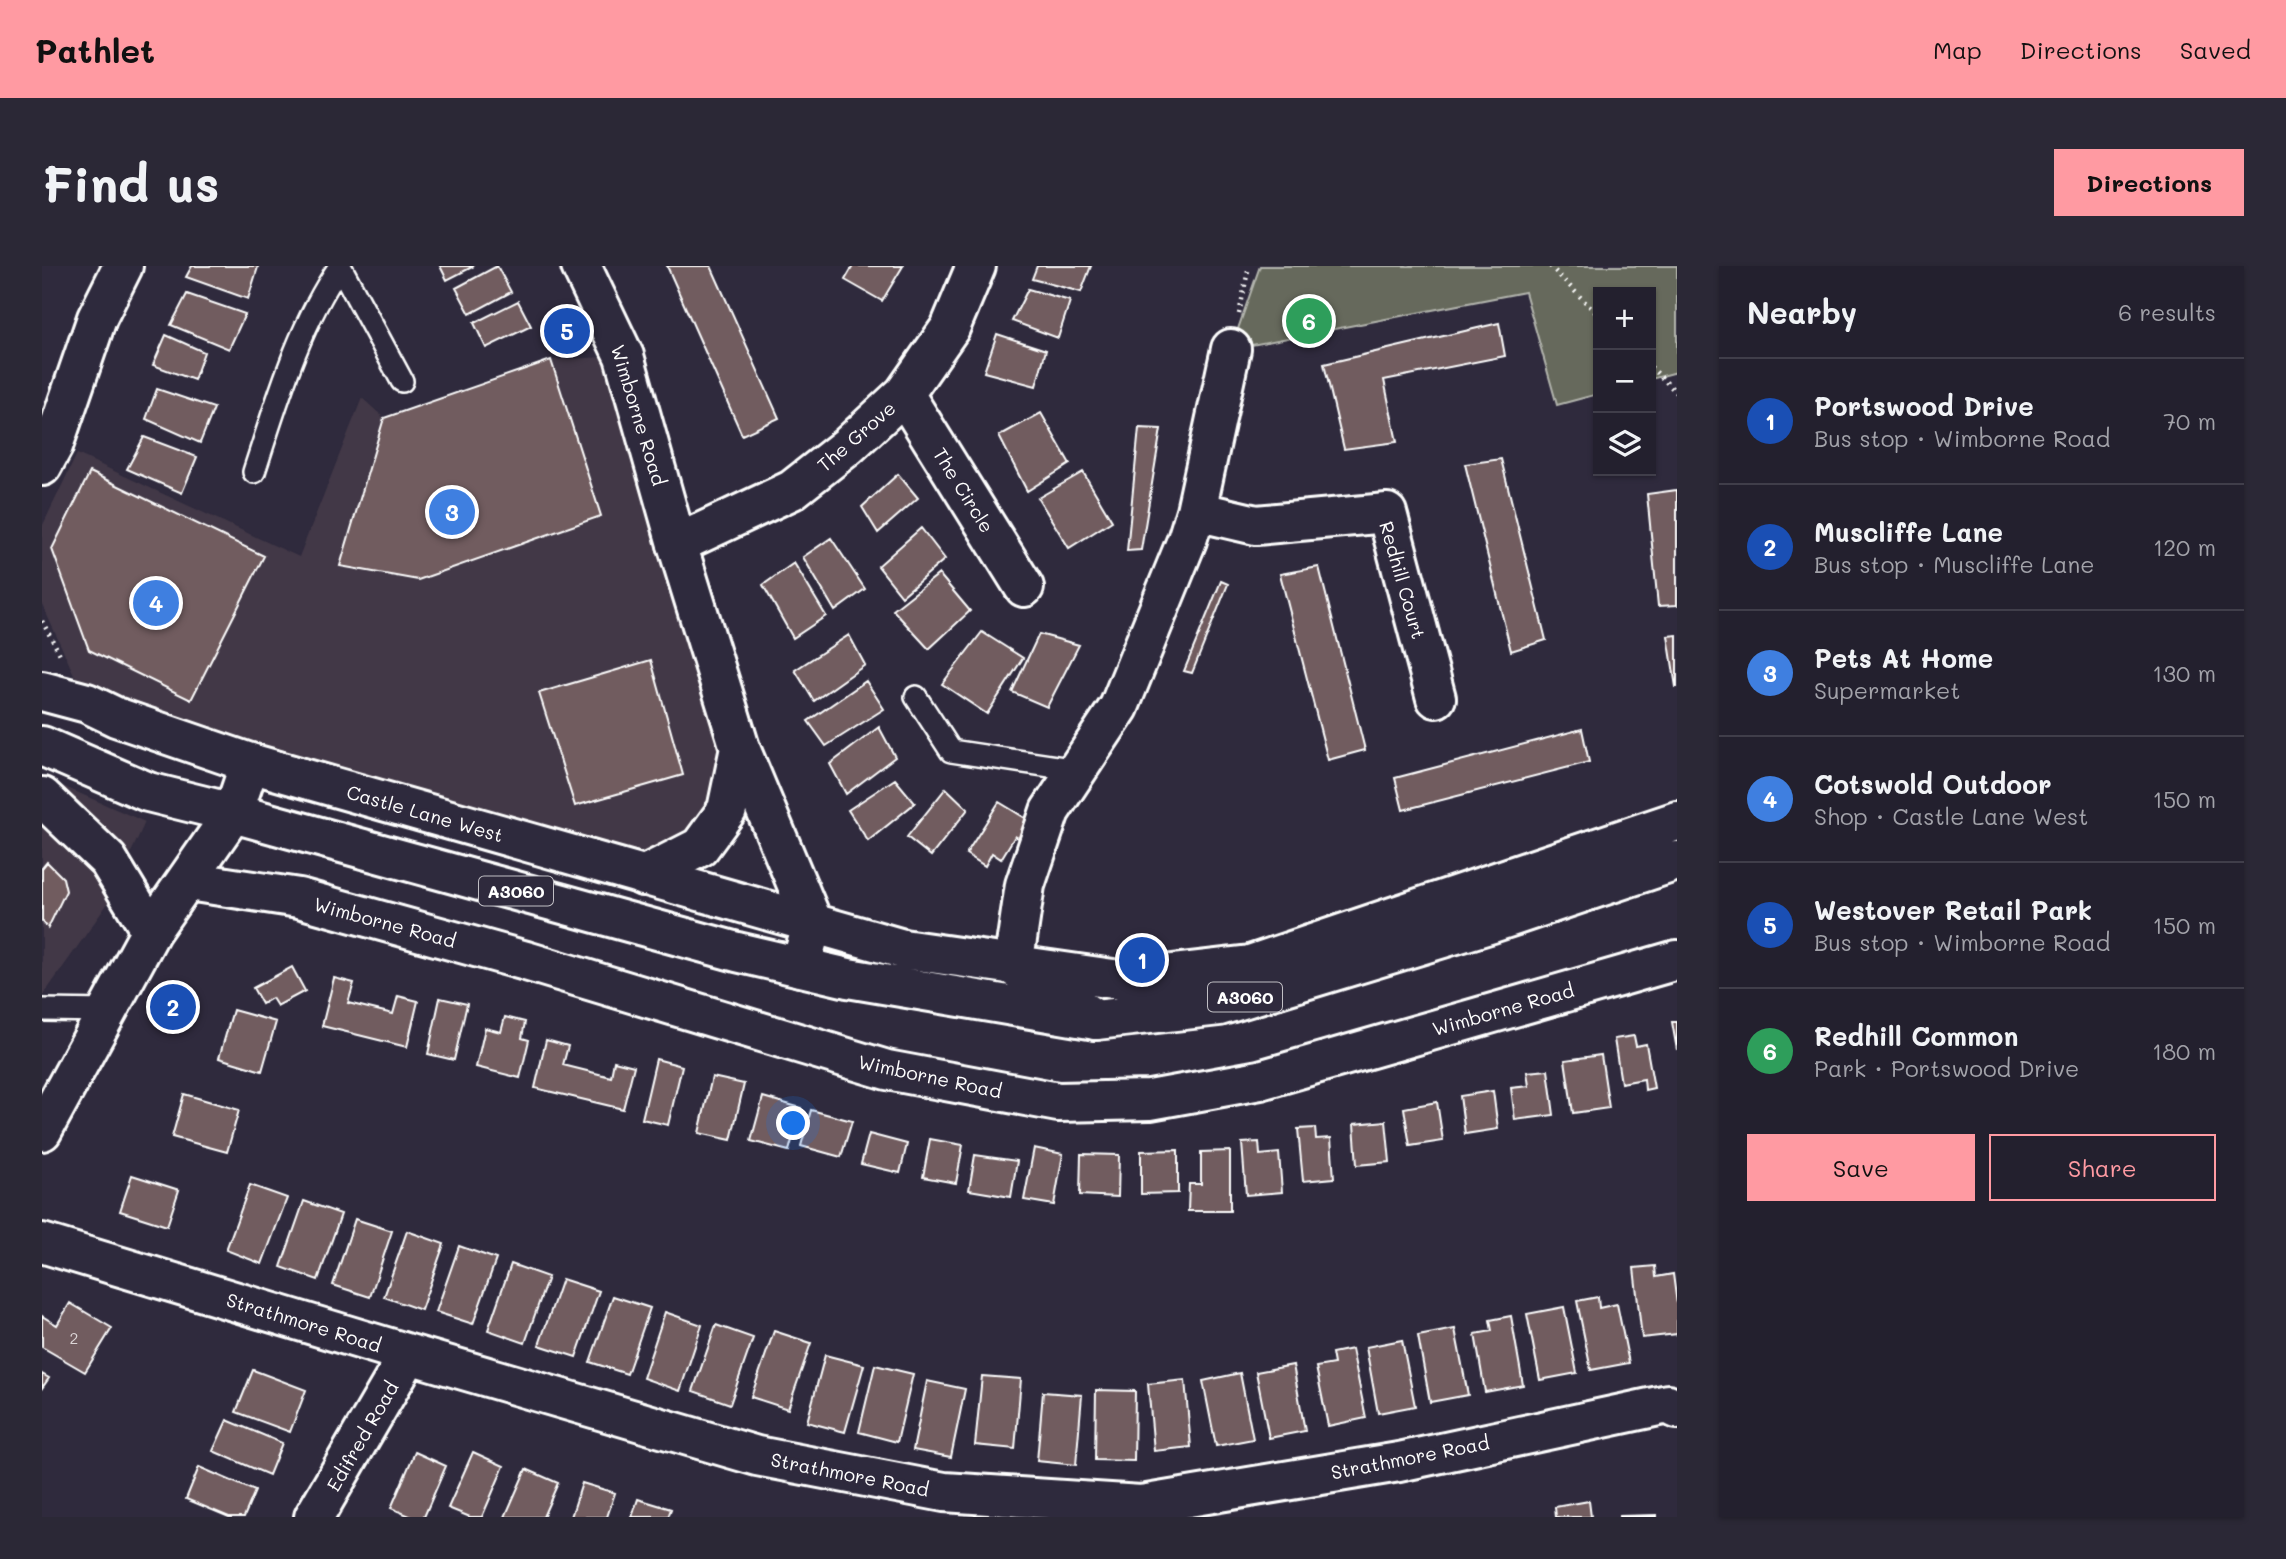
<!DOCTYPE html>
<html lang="en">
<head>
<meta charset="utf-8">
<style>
	:root { --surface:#23202e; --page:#2b2836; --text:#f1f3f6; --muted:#a3a3aa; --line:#403e4a; --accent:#ff9aa2 }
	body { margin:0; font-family:Mali,sans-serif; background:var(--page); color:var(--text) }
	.controls { position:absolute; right:21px; top:21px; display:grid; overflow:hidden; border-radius:0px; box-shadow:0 2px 5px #0004 }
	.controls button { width:63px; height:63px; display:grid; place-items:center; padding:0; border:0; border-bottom:2px solid var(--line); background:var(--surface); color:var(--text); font:35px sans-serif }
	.you { position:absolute; left:752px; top:858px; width:24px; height:24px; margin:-18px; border:5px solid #fff; border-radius:50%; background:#1a73e8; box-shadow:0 0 0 10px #1a73e833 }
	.badge { display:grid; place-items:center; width:46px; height:46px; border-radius:50%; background:var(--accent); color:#fff; font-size:23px; font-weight:700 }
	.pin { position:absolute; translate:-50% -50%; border:4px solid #fff; box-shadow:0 2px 7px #0006 }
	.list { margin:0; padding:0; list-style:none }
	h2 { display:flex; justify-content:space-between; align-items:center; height:91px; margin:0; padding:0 28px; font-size:30px }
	h2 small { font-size:23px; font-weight:400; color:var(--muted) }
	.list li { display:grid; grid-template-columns:46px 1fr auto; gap:21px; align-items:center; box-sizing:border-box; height:126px; padding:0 28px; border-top:2px solid var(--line) }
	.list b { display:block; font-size:26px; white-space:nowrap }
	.list p { margin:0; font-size:23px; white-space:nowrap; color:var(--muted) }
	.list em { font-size:23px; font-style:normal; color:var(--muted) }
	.actions { display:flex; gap:14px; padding:21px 28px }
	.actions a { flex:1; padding:16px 0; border:2px solid var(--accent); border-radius:0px; text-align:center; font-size:24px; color:var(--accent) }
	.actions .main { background:var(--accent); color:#111 }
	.icon { flex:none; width:38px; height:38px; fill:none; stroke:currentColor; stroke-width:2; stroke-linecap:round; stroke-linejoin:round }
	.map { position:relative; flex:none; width:1635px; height:1251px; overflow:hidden; border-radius:0px }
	header { display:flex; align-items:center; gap:42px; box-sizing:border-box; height:98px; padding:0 35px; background:var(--accent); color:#111 }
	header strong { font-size:33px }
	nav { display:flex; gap:38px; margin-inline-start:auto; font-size:24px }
	.intro { display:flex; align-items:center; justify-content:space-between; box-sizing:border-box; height:168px; padding:0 42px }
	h1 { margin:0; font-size:49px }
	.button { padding:18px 32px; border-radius:0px; background:var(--accent); color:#111; font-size:24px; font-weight:700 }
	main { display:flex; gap:42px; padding:0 42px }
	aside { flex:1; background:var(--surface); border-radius:0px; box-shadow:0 2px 5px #0004 }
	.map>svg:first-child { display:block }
	.built { fill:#433947 }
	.green { fill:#66695b; stroke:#b2b4ad; stroke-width:2 }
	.building { fill:#715c5f; stroke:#fff; stroke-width:2 }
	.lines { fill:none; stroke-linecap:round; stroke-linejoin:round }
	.service-casing { stroke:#fff; stroke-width:26 }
	.minor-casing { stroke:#fff; stroke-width:44 }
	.tertiary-casing { stroke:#fff; stroke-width:44 }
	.primary-casing { stroke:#fff; stroke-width:44 }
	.path { stroke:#fff; stroke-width:4.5; stroke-dasharray:2 5; stroke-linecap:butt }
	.service { stroke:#2f2a3d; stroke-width:21 }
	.minor { stroke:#2f2a3d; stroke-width:38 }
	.tertiary { stroke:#2f2a3d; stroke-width:38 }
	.primary { stroke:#2f2a3d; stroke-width:38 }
	.labels { text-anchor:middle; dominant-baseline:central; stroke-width:6; stroke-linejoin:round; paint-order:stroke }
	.number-label { font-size:16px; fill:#dcd6d7 }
	.shield { fill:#2f2a3d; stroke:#c1bfc5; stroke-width:2 }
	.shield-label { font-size:18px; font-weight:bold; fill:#fff }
	.street-label { font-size:19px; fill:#fff; stroke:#2f2a3d }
</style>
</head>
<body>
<header>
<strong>Pathlet</strong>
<nav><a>Map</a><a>Directions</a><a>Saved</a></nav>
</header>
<div class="intro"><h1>Find us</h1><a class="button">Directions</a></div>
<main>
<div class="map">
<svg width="1635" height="1251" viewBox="0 0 1635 1251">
	<rect width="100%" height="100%" fill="#2f2a3d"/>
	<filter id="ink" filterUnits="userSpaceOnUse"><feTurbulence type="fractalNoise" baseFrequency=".0143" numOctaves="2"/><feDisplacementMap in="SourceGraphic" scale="14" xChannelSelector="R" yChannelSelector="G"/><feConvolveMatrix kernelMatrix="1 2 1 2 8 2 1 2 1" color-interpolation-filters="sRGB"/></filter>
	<g filter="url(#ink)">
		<!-- built -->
		<path class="built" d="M 582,90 L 686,448 L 685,544 L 601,610 L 45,437 L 0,338 L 0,261 L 35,188 L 257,291 L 320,132 L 342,152 L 509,94 Z
			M 0,511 L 103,556 L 66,637 L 0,731 Z"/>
		<!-- green -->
		<path class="green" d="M 1218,0 L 1635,0 L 1635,106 L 1609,113 L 1609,26 L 1556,26 L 1556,128 L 1515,139 L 1483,26 L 1189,83 Z"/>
		<!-- building -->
		<path class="building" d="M 150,0 L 214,0 L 216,1 L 206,33 L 144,11 Z
			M 398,0 L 432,0 L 405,14 Z
			M 455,0 L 469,26 L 428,48 L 414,22 Z
			M 625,0 L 669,0 L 737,152 L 700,169 Z
			M 811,0 L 861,0 L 840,35 L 803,14 Z
			M 995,0 L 1049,0 L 1039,26 L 990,13 Z
			M 986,23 L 1028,35 L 1016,72 L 970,55 Z
			M 145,28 L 203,48 L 187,83 L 129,59 Z
			M 476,35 L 489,60 L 444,82 L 432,57 Z
			M 1457,57 L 1463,90 L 1342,114 L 1355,176 L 1302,183 L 1282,98 Z
			M 955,68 L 1004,84 L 994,120 L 942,106 Z
			M 124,69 L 162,86 L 152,114 L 111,99 Z
			M 509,94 L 559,250 L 376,314 L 298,300 L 342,152 Z
			M 115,123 L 172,142 L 158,177 L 104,153 Z
			M 999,147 L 1028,198 L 985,225 L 957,170 Z
			M 1097,162 L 1119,163 L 1099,284 L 1085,285 Z
			M 102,171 L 155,191 L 140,227 L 85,203 Z
			M 1459,193 L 1504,374 L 1469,385 L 1423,198 Z
			M 48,206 L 222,290 L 149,434 L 47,384 L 10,283 Z
			M 1041,206 L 1070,255 L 1027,282 L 996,232 Z
			M 856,208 L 876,232 L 836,267 L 820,241 Z
			M 1635,224 L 1635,339 L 1616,340 L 1605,228 Z
			M 879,262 L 903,293 L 860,330 L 836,300 Z
			M 789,272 L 823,323 L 793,345 L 761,291 Z
			M 752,297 L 784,350 L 751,372 L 721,319 Z
			M 1277,301 L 1323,484 L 1286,494 L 1238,308 Z
			M 897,308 L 928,345 L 887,383 L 851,344 Z
			M 1179,315 L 1186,318 L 1150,407 L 1142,405 Z
			M 940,366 L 981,392 L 945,448 L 900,418 Z
			M 997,368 L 1037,379 L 1005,441 L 970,426 Z
			M 807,369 L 823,399 L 772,435 L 753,404 Z
			M 1635,369 L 1635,421 L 1634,421 L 1626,370 Z
			M 609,394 L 641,509 L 533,540 L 497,427 Z
			M 824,415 L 842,443 L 784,480 L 766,455 Z
			M 837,461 L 853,491 L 804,528 L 788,498 Z
			M 1540,463 L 1547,496 L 1361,544 L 1353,512 Z
			M 853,513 L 873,537 L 826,575 L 806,544 Z
			M 904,522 L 926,543 L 889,590 L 865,571 Z
			M 957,536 L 993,558 L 983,576 L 973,570 L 959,593 L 950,587 L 943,600 L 924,588 Z
			M 5,596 L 21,612 L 24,625 L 6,662 L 0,655 L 0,602 Z
			M 250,701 L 263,725 L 235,740 L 230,732 L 220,738 L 211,722 Z
			M 292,712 L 312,717 L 306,737 L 351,748 L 356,730 L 376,735 L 365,781 L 280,760 Z
			M 398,732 L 425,738 L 412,794 L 386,788 Z
			M 191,744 L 234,756 L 220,805 L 177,792 Z
			M 463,751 L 483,756 L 480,772 L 487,774 L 478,812 L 434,801 L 443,762 L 459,766 Z
			M 1630,756 L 1635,756 L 1635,784 Z
			M 1592,770 L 1594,780 L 1604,778 L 1612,822 L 1603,824 L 1602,813 L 1579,817 L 1572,773 Z
			M 504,774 L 526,780 L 521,799 L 569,811 L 572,795 L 592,800 L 581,843 L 493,822 Z
			M 1559,789 L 1567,842 L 1531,847 L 1523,794 Z
			M 614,793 L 640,800 L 626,859 L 600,853 Z
			M 1506,804 L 1512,849 L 1473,854 L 1469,822 L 1487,820 L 1485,806 Z
			M 670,811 L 702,818 L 689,874 L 657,867 Z
			M 1451,825 L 1456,863 L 1423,868 L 1418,830 Z
			M 142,828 L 197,844 L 185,886 L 130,871 Z
			M 721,831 L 759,842 L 747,885 L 709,875 Z
			M 1395,836 L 1401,875 L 1368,880 L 1362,842 Z
			M 769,844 L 810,855 L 799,891 L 759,880 Z
			M 1344,855 L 1348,896 L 1315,899 L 1312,858 Z
			M 1273,862 L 1274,873 L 1289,872 L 1292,912 L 1261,915 L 1256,863 Z
			M 827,868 L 865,878 L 858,907 L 819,898 Z
			M 888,873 L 921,879 L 914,917 L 881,911 Z
			M 1217,876 L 1218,889 L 1237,887 L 1240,926 L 1204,929 L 1200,877 Z
			M 992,882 L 1021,888 L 1012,939 L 982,934 Z
			M 1136,884 L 1136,927 L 1099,928 L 1099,885 Z
			M 1188,885 L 1188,945 L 1146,945 L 1147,918 L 1159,918 L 1159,886 Z
			M 1039,888 L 1077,889 L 1076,931 L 1038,929 Z
			M 933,889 L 975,895 L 969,931 L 927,924 Z
			M 90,909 L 137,924 L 125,960 L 78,945 Z
			M 208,919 L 245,932 L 220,998 L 184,984 Z
			M 262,935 L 299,948 L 276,1014 L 239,1001 Z
			M 313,953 L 350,965 L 328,1031 L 291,1019 Z
			M 365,965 L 402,978 L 379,1044 L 342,1031 Z
			M 417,980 L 454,993 L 431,1058 L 394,1046 Z
			M 469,998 L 506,1011 L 483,1077 L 446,1064 Z
			M 1613,1000 L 1614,1011 L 1631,1008 L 1635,1038 L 1635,1068 L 1600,1072 L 1592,1002 Z
			M 520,1013 L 557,1025 L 534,1091 L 497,1079 Z
			M 571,1030 L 608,1042 L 585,1108 L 548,1096 Z
			M 1556,1031 L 1557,1042 L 1575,1038 L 1587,1097 L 1549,1104 L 1535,1035 Z
			M 28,1037 L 70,1062 L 43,1106 L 0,1081 L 0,1050 L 15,1059 Z
			M 1522,1041 L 1535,1107 L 1498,1114 L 1485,1048 Z
			M 623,1046 L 660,1059 L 638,1125 L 601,1112 Z
			M 1469,1050 L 1481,1119 L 1443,1126 L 1433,1068 L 1450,1065 L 1448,1054 Z
			M 674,1059 L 711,1072 L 688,1138 L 651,1125 Z
			M 1413,1063 L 1426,1129 L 1388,1136 L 1376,1070 Z
			M 732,1065 L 769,1077 L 746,1143 L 709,1131 Z
			M 1360,1074 L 1373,1140 L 1336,1147 L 1324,1081 Z
			M 1310,1083 L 1324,1152 L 1286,1160 L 1274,1101 L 1292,1098 L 1290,1087 Z
			M 783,1089 L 822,1099 L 803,1166 L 765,1156 Z
			M 833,1099 L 871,1108 L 855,1176 L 817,1166 Z
			M 1251,1099 L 1263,1165 L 1227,1172 L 1214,1106 Z
			M 211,1104 L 264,1124 L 248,1166 L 194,1146 Z
			M 1198,1107 L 1211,1173 L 1174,1180 L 1161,1115 Z
			M 0,1108 L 7,1112 L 0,1122 Z
			M 940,1110 L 979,1113 L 973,1183 L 933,1179 Z
			M 1143,1114 L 1149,1181 L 1112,1185 L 1106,1118 Z
			M 885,1115 L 923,1123 L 909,1191 L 871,1184 Z
			M 1054,1124 L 1093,1125 L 1092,1195 L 1053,1194 Z
			M 1001,1126 L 1040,1129 L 1034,1199 L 995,1195 Z
			M 185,1154 L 240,1177 L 227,1209 L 171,1185 Z
			M 373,1186 L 404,1200 L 382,1251 L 370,1251 L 349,1242 Z
			M 431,1186 L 462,1200 L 440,1251 L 428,1251 L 406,1242 Z
			M 157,1201 L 213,1225 L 202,1251 L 187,1251 L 144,1233 Z
			M 484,1203 L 516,1217 L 501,1251 L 463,1251 Z
			M 540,1217 L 573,1227 L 565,1251 L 529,1251 Z
			M 596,1233 L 629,1243 L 626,1251 L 590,1251 Z
			M 1547,1235 L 1549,1251 L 1514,1251 L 1513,1241 Z
			M 1615,1249 L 1615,1251 L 1577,1251 L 1577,1250 Z"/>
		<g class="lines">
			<!-- service casing -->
			<g class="service-casing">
				<path id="service" d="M 298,0 L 360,115
					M 212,206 C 235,136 256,61 298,0
					M 874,431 L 909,485 L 1035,504
					M 0,744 L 67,745"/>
			</g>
			<!-- minor casing -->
			<g class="minor-casing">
				<path id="minor" d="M 862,128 L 982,321
					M 0,200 L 11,180 L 55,52 L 81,0
					M 1154,245 L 1189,83
					M 635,278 L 750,224 L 806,180 L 862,128 L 908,62 L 934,0
					M 0,531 L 66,594 L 109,665
					M 146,615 L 257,632 L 484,695 L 845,804 L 1016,836 L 1108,834 L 1218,814 L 1635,694
					M 1054,754 L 971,700 L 983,619 L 1008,545 L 1077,441 L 1145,274 L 1154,245 L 1214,259 L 1345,247 L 1394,432
					M 0,865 L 109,665 L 191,547 L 208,497
					M 0,977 L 367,1088 L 715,1190 L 902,1226 L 1099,1239 L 1357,1196 L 1626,1138 L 1635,1143
					M 272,1251 L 367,1088"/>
			</g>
			<!-- tertiary casing -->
			<g class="tertiary-casing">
				<path id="tertiary" d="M 539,0 L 582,90 L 635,278 L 698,482 L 771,657 L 758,701
					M 601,610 L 658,581 L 685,544 L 698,482"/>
			</g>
			<!-- primary casing -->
			<g class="primary-casing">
				<path id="primary" d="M 0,425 L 45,437 L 74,451 L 208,497 L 861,683 L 1078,714 L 1208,699 L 1635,555
					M 0,480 L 106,526 L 191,547 L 695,686 L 806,712 L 1054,754 L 1177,740 L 1450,657 L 1635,595"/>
			</g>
			<!-- path -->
			<path class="path" d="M 1508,0 L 1556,49
				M 1197,48 L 1207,0
				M 1609,101 L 1635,127
				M 0,355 L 19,390"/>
			<!-- service -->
			<use href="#service" class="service"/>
			<!-- minor -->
			<use href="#minor" class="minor"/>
			<!-- tertiary -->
			<use href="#tertiary" class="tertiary"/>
			<!-- primary -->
			<use href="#primary" class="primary"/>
		</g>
	</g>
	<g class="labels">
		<!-- number labels -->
		<g class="number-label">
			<text x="32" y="1071">2</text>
		</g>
		<!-- shield labels -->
		<g class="shield">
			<rect x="437" y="610.5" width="74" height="29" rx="5"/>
			<rect x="1166" y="716.5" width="74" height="29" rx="5"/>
		</g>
		<g class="shield-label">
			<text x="474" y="625">A3060</text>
			<text x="1203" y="731">A3060</text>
		</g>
		<!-- street labels -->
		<g class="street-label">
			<text transform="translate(597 149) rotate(73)">Wimborne Road</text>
			<text transform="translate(814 170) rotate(-41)">The Grove</text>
			<text transform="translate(922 224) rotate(58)">The Circle</text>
			<text transform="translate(1361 314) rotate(74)">Redhill Court</text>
			<text transform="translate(383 547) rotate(16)">Castle Lane West</text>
			<text transform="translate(343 656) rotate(15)">Wimborne Road</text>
			<text transform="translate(1461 743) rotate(-16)">Wimborne Road</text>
			<text transform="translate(888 810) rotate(12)">Wimborne Road</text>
			<text transform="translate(262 1056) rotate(17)">Strathmore Road</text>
			<text transform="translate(320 1170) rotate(-60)">Edifred Road</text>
			<text transform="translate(1368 1191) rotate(-11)">Strathmore Road</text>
			<text transform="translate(808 1208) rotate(11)">Strathmore Road</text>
		</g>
	</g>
</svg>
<div class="controls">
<button>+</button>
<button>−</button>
<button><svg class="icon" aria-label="layers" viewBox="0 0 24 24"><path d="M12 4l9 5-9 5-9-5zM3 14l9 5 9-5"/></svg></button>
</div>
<div class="you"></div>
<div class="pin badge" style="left:1100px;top:694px;background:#1a4fb4">1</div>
<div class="pin badge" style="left:131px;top:741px;background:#1a4fb4">2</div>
<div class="pin badge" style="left:410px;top:246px;background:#3f7fe0">3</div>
<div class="pin badge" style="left:114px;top:337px;background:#3f7fe0">4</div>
<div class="pin badge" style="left:525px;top:65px;background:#1a4fb4">5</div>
<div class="pin badge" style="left:1267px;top:55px;background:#2e9e5b">6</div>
</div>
<aside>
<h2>Nearby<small>6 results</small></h2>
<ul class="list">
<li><span class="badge" style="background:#1a4fb4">1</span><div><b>Portswood Drive</b><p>Bus stop · Wimborne Road</p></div><em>70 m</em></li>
<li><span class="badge" style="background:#1a4fb4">2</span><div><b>Muscliffe Lane</b><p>Bus stop · Muscliffe Lane</p></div><em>120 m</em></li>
<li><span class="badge" style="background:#3f7fe0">3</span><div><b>Pets At Home</b><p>Supermarket</p></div><em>130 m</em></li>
<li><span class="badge" style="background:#3f7fe0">4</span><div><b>Cotswold Outdoor</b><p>Shop · Castle Lane West</p></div><em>150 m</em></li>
<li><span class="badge" style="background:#1a4fb4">5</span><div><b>Westover Retail Park</b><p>Bus stop · Wimborne Road</p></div><em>150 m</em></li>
<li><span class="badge" style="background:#2e9e5b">6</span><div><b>Redhill Common</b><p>Park · Portswood Drive</p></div><em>180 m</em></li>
</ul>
<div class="actions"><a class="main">Save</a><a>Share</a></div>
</aside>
</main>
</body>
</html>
